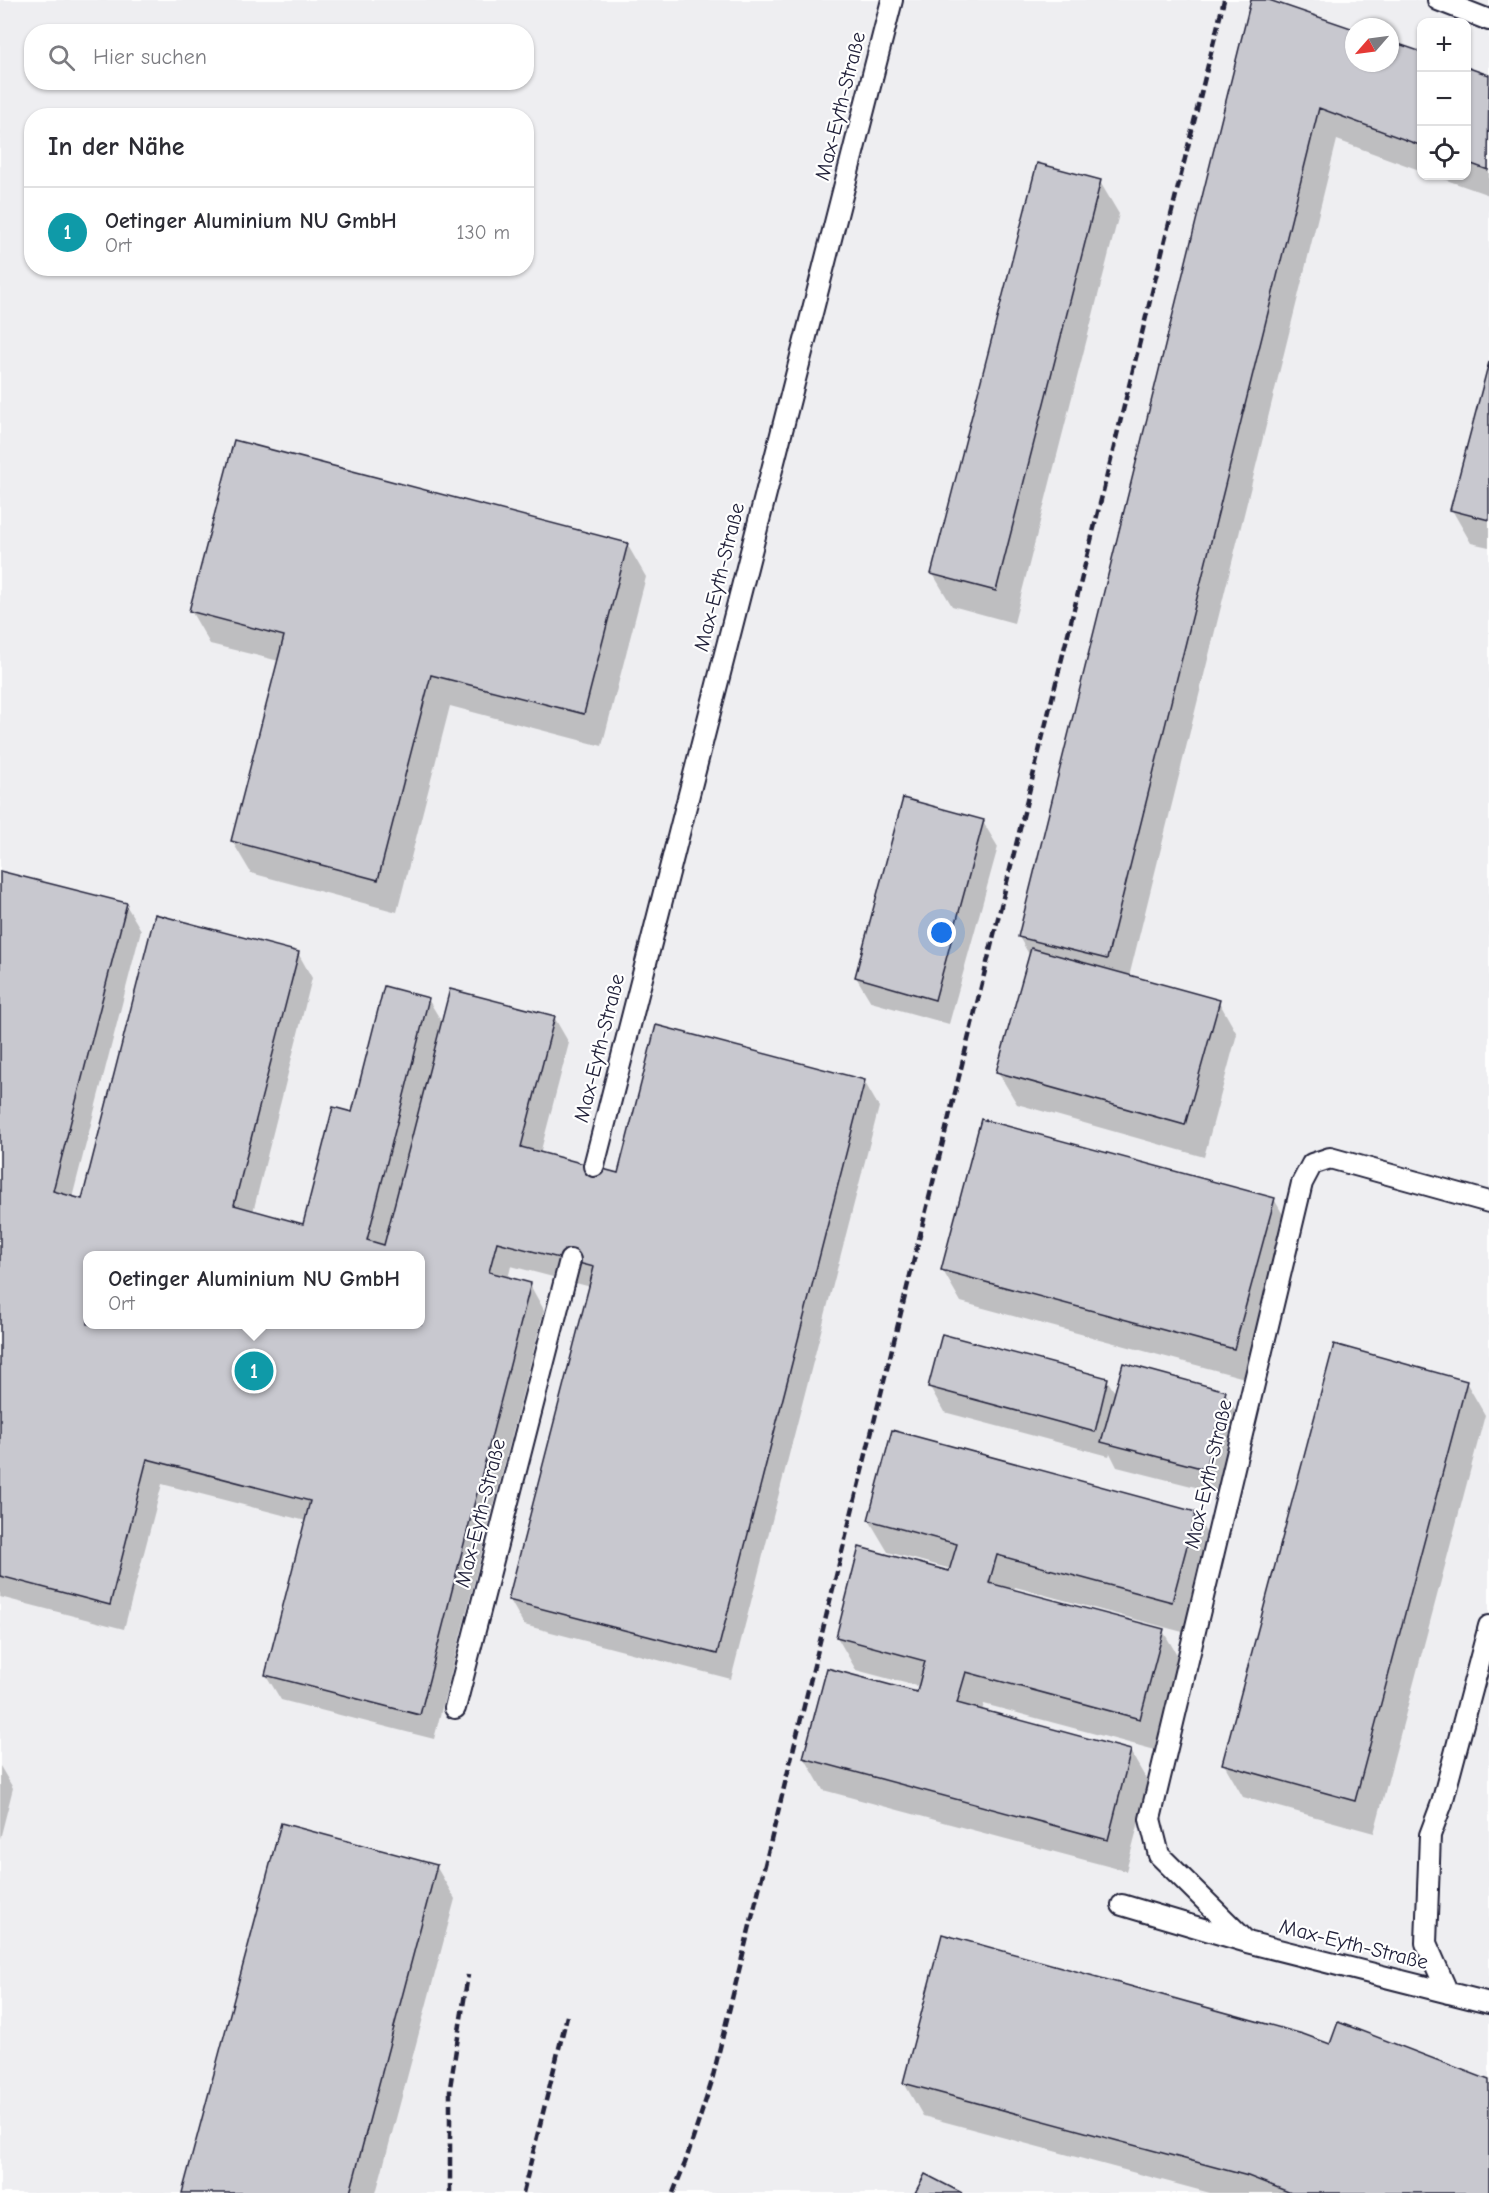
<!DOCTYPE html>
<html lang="de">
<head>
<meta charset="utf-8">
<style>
	:root { --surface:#fff; --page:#f2f2f3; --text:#2b2b33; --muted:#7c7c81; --line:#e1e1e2; --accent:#22223b }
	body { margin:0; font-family:"Comic Neue",sans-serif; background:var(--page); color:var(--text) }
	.controls { position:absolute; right:18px; top:18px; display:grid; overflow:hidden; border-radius:12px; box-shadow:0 2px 4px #0004 }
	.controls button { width:54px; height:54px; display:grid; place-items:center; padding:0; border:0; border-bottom:2px solid var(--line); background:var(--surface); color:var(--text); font:30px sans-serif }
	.compass { position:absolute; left:1345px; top:18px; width:54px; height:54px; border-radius:50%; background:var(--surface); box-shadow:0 2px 4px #0004; rotate:242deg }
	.you { position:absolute; left:942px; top:933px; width:21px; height:21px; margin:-15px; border:4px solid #fff; border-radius:50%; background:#1a73e8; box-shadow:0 0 0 9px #1a73e833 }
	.badge { display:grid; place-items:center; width:39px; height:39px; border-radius:50%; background:var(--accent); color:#fff; font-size:20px; font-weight:700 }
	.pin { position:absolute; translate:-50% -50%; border:3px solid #fff; box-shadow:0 2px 6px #0006 }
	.popup { position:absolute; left:83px; top:1251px; width:342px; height:78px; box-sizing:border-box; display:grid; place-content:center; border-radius:12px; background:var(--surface); filter:drop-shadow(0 2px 4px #0005); font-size:20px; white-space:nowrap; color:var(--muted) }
	.popup b { font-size:22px; color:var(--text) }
	.popup::after { content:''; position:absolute; left:50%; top:100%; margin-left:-12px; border:12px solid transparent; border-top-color:var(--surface) }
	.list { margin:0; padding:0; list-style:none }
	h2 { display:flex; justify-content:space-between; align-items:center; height:78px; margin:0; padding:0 24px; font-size:26px }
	h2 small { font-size:20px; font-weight:400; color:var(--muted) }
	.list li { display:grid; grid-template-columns:39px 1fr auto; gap:18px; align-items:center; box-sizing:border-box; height:90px; padding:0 24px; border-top:2px solid var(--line) }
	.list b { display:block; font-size:22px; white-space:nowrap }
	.list p { margin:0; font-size:20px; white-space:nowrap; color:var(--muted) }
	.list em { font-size:20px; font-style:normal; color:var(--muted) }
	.icon { flex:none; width:33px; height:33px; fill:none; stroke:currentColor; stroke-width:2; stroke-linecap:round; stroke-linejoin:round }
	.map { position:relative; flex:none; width:1489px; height:2193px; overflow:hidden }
	.search { position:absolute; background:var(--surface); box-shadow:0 2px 4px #0004; left:24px; top:24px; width:510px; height:66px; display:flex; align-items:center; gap:15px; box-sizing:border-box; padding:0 21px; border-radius:24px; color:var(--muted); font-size:22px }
	.panel { position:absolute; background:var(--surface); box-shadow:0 2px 4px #0004; left:24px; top:108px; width:510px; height:168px; border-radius:24px }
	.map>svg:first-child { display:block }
	.built { fill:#eeeef1; fill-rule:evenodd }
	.shadow { fill:#0003; fill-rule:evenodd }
	.building { fill:#c8c8cf; stroke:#22223b; stroke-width:1.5; fill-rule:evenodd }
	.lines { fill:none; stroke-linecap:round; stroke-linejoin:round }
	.service-casing { stroke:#22223b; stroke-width:24 }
	.service { stroke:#fff; stroke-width:20 }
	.rail { stroke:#22223b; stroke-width:4.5; stroke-dasharray:9 4.5; stroke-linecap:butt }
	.labels { text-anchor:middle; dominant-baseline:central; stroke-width:4.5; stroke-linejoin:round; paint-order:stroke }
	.street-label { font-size:21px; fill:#22223b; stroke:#fff }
</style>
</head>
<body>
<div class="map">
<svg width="1489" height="2193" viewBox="0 0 1489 2193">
	<rect width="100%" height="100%" fill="#fff"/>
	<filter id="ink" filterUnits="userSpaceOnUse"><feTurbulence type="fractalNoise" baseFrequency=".0167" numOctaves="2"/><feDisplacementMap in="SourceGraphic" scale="12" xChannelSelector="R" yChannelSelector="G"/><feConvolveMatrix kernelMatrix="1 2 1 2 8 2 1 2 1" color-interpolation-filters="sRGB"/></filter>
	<g filter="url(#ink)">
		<!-- built -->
		<path class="built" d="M 0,0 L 1489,0 L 1489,2193 L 0,2193 ZM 1422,22 L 1466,22 L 1466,176 L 1422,176 ZM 1354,27 L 1390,27 L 1390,63 L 1354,63 ZM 32,32 L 526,32 L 526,82 L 32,82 ZM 32,116 L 526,116 L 526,268 L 32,268 ZM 88,1256 L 421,1256 L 421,1324 L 88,1324 Z"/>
		<!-- shadow -->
		<path class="shadow" d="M 1252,0 L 1264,0 L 1354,31 L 1354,63 L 1390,63 L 1390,43 L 1422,53 L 1422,171 L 1337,140 L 1129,977 L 1219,1002 L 1237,1034 L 1204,1157 L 1017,1104 L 998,1072 L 1030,956 L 1019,937 Z
			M 1466,69 L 1489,76 L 1489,195 L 1435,176 L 1466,176 Z
			M 1100,182 L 1119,214 L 1014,623 L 952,606 L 933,574 Z
			M 1489,368 L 1489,547 L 1471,543 L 1452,510 Z
			M 627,544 L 646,577 L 602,746 L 450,706 L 397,912 L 251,873 L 232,841 L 279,661 L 210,644 L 191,611 Z
			M 983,822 L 998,847 L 949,1024 L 871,1002 L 856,977 Z
			M 0,872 L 126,905 L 141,930 L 72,1198 L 83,1201 L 298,953 L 312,978 L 253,1212 L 304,1226 L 353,1114 L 428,999 L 443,1024 L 554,1017 L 569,1043 L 540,1154 L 619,1175 L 864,1081 L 879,1107 L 731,1679 L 524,1625 L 510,1600 L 591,1287 L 511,1266 L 508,1279 L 530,1285 L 544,1310 L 434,1739 L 281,1700 L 266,1675 L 306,1521 L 162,1484 L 124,1629 L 0,1597 ZM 88,1256 L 421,1256 L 421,1324 L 88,1324 Z
			M 1274,1199 L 1293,1232 L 1252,1380 L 961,1302 L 942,1269 Z
			M 1107,1380 L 1116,1394 L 1225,1392 L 1239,1417 L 1219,1493 L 1117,1467 L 1110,1453 L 1109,1456 L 944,1412 L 930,1387 Z
			M 1466,1382 L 1485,1415 L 1374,1833 L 1243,1797 L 1224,1764 Z
			M 1195,1514 L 1214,1546 L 1190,1634 L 1015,1587 L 1014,1591 L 1163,1631 L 1182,1663 L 1159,1751 L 984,1704 L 982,1711 L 1130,1751 L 1149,1784 L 1126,1871 L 823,1790 L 804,1757 L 918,1694 L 920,1687 L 856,1670 L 837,1637 L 950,1573 L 951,1569 L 888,1552 L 869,1520 Z
			M 0,1766 L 13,1788 L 0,1839 Z
			M 436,1866 L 455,1899 L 376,2193 L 184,2193 Z
			M 1330,2046 L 1489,2082 L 1489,2193 L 1210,2193 L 923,2116 L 904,2083 Z"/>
		<!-- building -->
		<path class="building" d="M 1251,0 L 1269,0 L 1354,29 L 1354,63 L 1390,63 L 1390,41 L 1422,52 L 1422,146 L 1319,108 L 1107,959 L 1018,937 Z
			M 1466,67 L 1489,75 L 1488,170 L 1466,162 Z
			M 1037,163 L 1101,180 L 996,591 L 931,574 Z
			M 1489,362 L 1489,520 L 1450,510 Z
			M 234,440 L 628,543 L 584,714 L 431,675 L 378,880 L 231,841 L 284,636 L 189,611 Z
			M 903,798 L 984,820 L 935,1000 L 855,977 Z
			M 0,871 L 127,903 L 53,1191 L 82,1199 L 155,914 L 299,952 L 234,1205 L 303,1224 L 333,1107 L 352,1112 L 384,986 L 429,998 L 367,1240 L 384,1245 L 450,989 L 555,1016 L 521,1147 L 618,1173 L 656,1025 L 865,1080 L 717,1654 L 508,1600 L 594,1267 L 497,1242 L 489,1272 L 531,1283 L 420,1715 L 265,1675 L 310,1501 L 147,1459 L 110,1605 L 0,1576 ZM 88,1256 L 421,1256 L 421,1324 L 88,1324 Z
			M 1031,948 L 1220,1000 L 1185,1125 L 996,1072 Z
			M 981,1119 L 1275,1198 L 1234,1349 L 941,1270 Z
			M 942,1334 L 1108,1378 L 1095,1432 L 928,1387 Z
			M 1334,1344 L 1467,1381 L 1355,1801 L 1222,1764 Z
			M 1123,1363 L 1226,1391 L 1205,1469 L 1101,1442 Z
			M 892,1430 L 1196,1512 L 1172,1602 L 997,1555 L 989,1583 L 1164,1629 L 1140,1719 L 966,1672 L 957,1703 L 1131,1750 L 1108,1840 L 803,1758 L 827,1668 L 917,1692 L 925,1661 L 836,1637 L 859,1547 L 949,1571 L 957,1544 L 868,1520 Z
			M 281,1823 L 437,1865 L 350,2193 L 182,2193 Z
			M 942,1934 L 1303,2034 L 1330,2044 L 1338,2022 L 1489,2080 L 1489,2193 L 1291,2193 L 1248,2176 L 903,2083 Z
			M 925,2174 L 962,2193 L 915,2193 Z"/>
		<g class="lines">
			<!-- service casing -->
			<g class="service-casing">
				<path id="service" d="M 1438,0 L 1489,20
					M 594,1166 L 892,0
					M 455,1708 L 570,1260
					M 1122,1905 L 1247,1942 L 1489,2003
					M 1247,1942 L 1159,1855 L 1150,1819 L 1302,1183 L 1312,1164 L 1330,1158 L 1489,1202
					M 1448,1993 L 1426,1943 L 1430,1835 L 1442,1803 L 1489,1626"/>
			</g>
			<!-- service -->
			<use href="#service" class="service"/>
			<!-- rail -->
			<path class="rail" d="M 450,2193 L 450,2087 L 468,1975
				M 523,2193 L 567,2016
				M 673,2193 L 685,2163 L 711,2084 L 1224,0"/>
		</g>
	</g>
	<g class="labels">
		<!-- street labels -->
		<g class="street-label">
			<text transform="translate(840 106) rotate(-76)">Max-Eyth-Straße</text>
			<text transform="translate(719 577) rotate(-76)">Max-Eyth-Straße</text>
			<text transform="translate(599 1048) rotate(-76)">Max-Eyth-Straße</text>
			<text transform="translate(1208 1474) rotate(-77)">Max-Eyth-Straße</text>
			<text transform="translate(480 1513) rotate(-76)">Max-Eyth-Straße</text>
			<text transform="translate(1354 1944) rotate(14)">Max-Eyth-Straße</text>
		</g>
	</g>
</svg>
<div class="controls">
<button>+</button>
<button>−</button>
<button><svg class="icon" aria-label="locate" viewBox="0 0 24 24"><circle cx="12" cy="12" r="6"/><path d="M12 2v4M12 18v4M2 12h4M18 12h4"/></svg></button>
</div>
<svg class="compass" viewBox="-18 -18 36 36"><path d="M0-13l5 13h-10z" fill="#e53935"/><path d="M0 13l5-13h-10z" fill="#7c7c81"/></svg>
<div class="you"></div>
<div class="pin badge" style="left:254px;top:1371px;background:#0f9aa8">1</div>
<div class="popup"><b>Oetinger Aluminium NU GmbH</b>Ort</div>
<div class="search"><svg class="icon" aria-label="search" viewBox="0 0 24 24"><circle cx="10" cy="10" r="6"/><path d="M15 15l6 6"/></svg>Hier suchen</div>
<section class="panel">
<h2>In der Nähe<small></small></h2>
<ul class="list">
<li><span class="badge" style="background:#0f9aa8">1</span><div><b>Oetinger Aluminium NU GmbH</b><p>Ort</p></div><em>130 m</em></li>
</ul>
</section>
</div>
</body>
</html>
